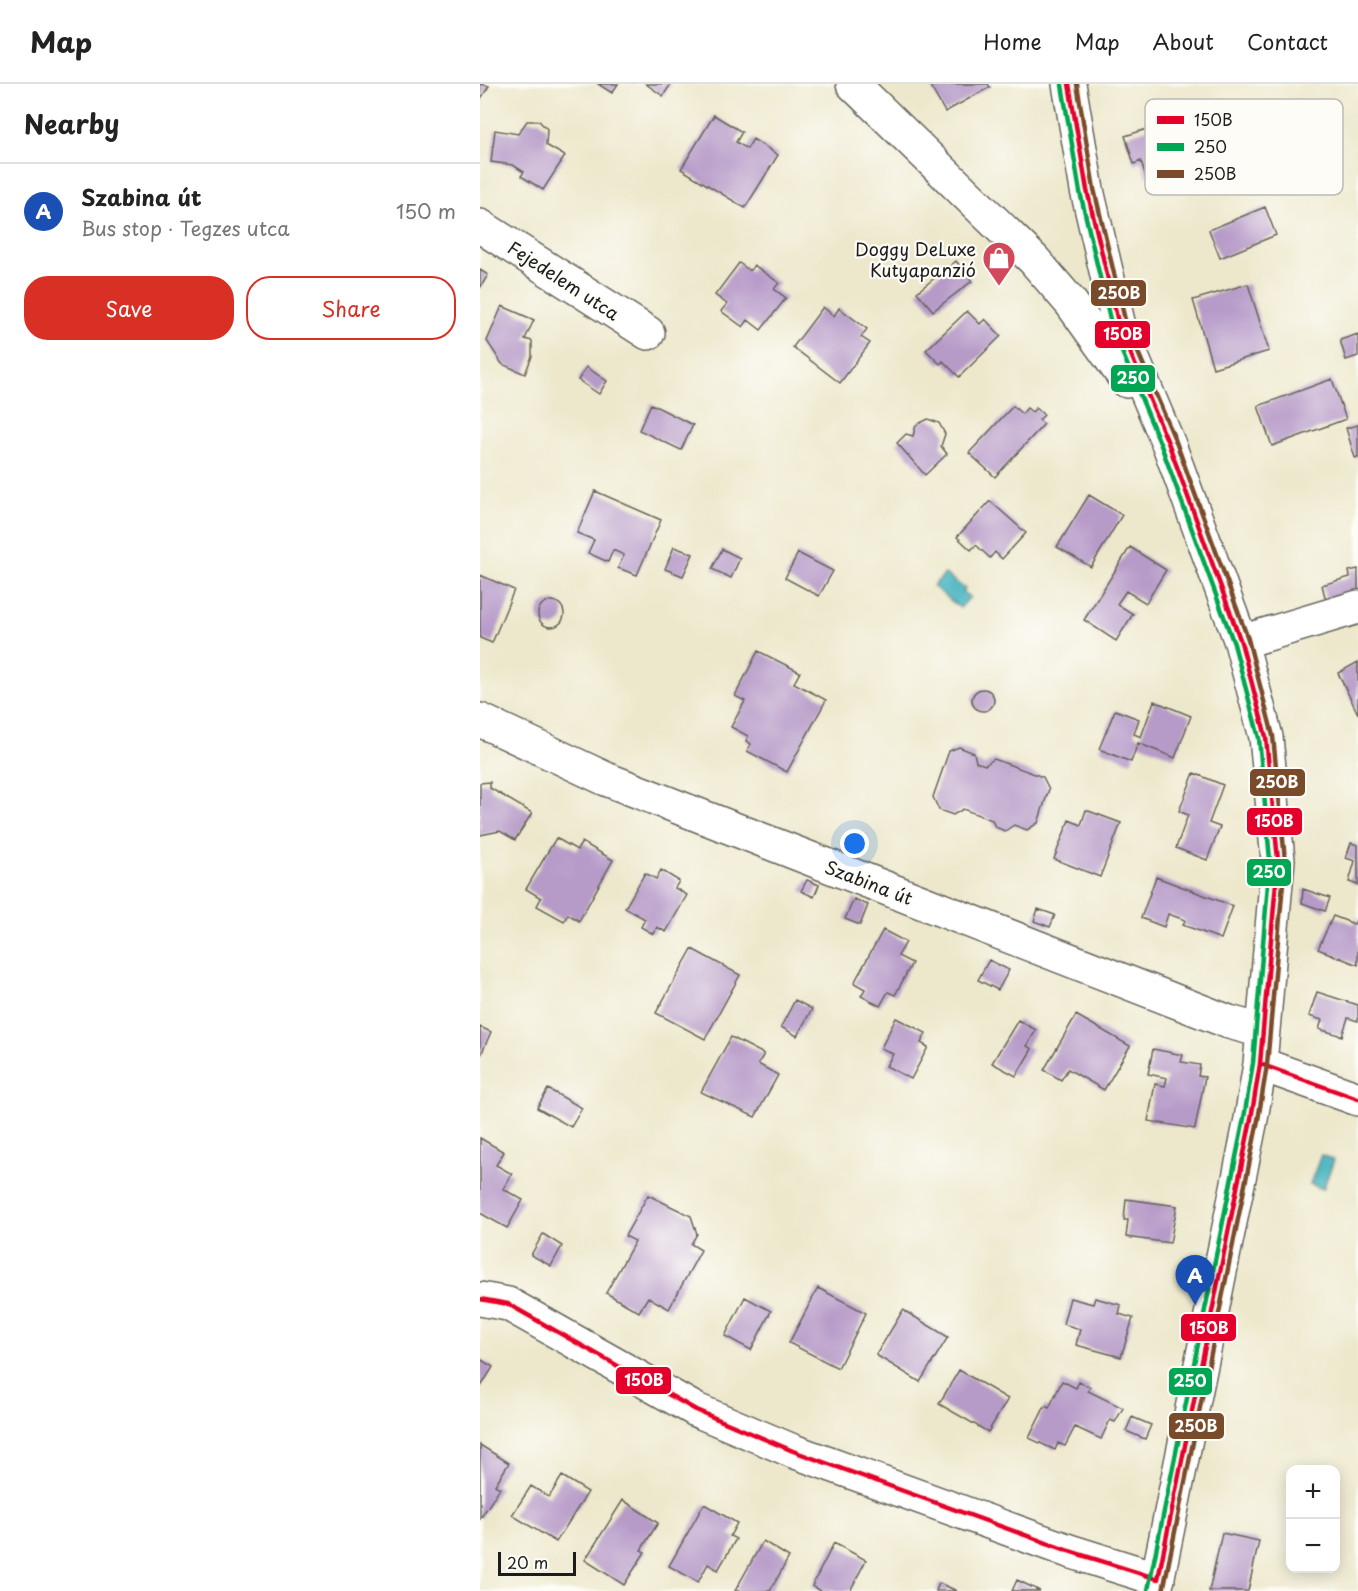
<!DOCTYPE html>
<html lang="en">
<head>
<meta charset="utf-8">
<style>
	:root { --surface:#fff; --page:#f6f6f6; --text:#222; --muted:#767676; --line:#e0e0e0; --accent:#d93025 }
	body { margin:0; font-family:"Playpen Sans",sans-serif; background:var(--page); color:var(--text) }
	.controls { position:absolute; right:18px; bottom:18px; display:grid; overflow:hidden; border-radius:12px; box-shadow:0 3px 15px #0003 }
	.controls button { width:54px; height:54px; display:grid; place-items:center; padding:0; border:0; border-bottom:2px solid var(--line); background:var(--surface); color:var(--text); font:30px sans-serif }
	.scale { position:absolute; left:18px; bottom:15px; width:78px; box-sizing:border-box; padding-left:6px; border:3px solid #1c1c1c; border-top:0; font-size:16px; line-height:21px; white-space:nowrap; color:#1c1c1c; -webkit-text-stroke:4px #fdfcf7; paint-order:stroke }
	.you { position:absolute; left:375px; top:760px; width:21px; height:21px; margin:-15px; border:4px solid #fff; border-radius:50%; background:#1a73e8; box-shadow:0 0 0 9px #1a73e833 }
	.badge { display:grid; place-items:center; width:39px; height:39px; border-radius:50%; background:var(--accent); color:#fff; font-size:20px; font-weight:700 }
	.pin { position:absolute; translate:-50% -50px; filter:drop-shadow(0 2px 3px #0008) }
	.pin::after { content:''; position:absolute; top:32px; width:21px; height:18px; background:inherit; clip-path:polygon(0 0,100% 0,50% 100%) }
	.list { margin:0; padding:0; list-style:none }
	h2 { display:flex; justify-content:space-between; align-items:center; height:78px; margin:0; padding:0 24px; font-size:26px }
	h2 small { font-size:20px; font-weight:400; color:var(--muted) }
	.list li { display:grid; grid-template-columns:39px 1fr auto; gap:18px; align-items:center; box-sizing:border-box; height:96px; padding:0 24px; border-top:2px solid var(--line) }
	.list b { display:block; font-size:22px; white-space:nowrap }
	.list p { margin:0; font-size:20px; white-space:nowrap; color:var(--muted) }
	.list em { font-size:20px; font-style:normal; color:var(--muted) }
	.actions { display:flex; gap:12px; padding:18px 24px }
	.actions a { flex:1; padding:14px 0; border:2px solid var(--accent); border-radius:24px; text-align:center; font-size:21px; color:var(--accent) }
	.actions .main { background:var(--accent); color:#fff }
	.map { position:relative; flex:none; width:878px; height:1507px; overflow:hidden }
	header { display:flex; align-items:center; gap:36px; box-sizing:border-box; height:84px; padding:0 30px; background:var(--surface); border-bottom:2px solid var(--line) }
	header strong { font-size:28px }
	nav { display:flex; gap:33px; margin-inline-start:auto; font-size:21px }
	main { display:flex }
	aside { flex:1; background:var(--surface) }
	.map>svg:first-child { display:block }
	.water { fill:#44b3bf; stroke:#30686e; stroke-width:1.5 }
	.building { fill:#b69ac8 }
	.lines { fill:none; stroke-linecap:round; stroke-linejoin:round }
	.minor-casing { stroke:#65635a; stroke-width:36 }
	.minor { stroke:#fff; stroke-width:33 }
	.bus-1-casing { stroke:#fdfcf7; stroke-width:9 }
	.bus-2-casing { stroke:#fdfcf7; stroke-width:9 }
	.bus-3-casing { stroke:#fdfcf7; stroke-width:9 }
	.bus-1 { stroke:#e4002b; stroke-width:4.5 }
	.bus-2 { stroke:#00a651; stroke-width:4.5 }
	.bus-3 { stroke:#7a4b2a; stroke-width:4.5 }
	.labels { text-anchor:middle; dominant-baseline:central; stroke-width:4.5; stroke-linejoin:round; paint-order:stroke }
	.poi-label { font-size:18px; fill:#1c1c1c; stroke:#fdfcf7; text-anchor:end }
	.street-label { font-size:18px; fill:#1c1c1c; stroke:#fdfcf7 }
	.key { fill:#fdfcf7; stroke:#bab9b5; stroke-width:1.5 }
	.key-label { font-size:16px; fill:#1c1c1c }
	.line-badge { stroke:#fdfcf7; stroke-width:2 }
	.badge-label { font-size:16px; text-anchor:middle; font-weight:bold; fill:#fff }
</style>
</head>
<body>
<header>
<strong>Map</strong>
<nav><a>Home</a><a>Map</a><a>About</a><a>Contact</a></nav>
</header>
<main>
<aside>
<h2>Nearby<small></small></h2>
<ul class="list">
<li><span class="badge" style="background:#1a4fb4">A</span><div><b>Szabina út</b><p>Bus stop · Tegzes utca</p></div><em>150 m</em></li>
</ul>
<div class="actions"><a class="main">Save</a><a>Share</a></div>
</aside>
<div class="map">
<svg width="878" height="1507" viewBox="0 0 878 1507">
	<rect width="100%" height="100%" fill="#fdfcf7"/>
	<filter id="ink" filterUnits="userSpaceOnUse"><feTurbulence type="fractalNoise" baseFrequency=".0167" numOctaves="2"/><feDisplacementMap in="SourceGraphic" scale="12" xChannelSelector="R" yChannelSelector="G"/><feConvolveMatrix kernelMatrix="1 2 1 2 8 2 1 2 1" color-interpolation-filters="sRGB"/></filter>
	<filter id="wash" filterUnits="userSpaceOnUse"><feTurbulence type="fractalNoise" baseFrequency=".008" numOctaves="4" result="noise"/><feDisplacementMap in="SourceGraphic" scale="24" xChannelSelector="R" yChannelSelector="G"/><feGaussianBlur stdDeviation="1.35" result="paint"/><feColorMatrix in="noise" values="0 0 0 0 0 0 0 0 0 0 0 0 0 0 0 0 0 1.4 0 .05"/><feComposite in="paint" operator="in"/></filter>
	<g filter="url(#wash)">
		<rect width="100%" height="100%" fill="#ede8cc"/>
		<!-- water -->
		<path class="water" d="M 465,490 L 485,505 L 483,508 L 490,513 L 480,524 L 453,502 Z
			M 841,1071 L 854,1076 L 843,1105 L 830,1100 Z"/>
		<g id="blocks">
			<!-- building -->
			<path class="building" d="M 0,0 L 9,2 L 0,16 Z
				M 118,0 L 138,0 L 132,9 Z
				M 166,0 L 191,0 L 183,12 Z
				M 449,0 L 508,0 L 510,3 L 465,28 Z
				M 234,31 L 262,48 L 256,58 L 267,65 L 273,55 L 298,71 L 265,124 L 201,85 Z
				M 695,36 L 712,88 L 684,97 L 681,88 L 666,93 L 661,77 L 654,80 L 645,52 Z
				M 47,37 L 59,37 L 67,45 L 66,61 L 85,72 L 63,106 L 41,92 L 44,88 L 33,81 L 11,78 L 15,46 L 38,50 Z
				M 785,123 L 796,151 L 740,174 L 729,146 Z
				M 476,177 L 492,197 L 453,227 L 437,208 Z
				M 259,179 L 270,187 L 274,181 L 299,199 L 294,205 L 306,214 L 281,246 L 268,236 L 263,243 L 241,227 L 247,220 L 235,211 Z
				M 0,186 L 8,191 L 0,204 Z
				M 768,200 L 789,267 L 733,284 L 713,216 Z
				M 22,222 L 54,236 L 45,255 L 52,257 L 52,272 L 45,290 L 22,280 L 7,257 Z
				M 343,223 L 354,232 L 359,224 L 387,245 L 381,253 L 390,259 L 360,299 L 313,263 Z
				M 487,227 L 500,240 L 505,235 L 521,252 L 479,293 L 463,277 L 460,280 L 446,266 Z
				M 878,250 L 878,272 L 866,276 L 860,256 Z
				M 106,283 L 127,297 L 119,310 L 98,296 Z
				M 852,295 L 866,335 L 792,362 L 778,322 Z
				M 171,320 L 213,341 L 201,366 L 159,346 Z
				M 533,322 L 542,330 L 547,324 L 552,328 L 556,324 L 564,331 L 559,336 L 564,340 L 515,393 L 489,369 Z
				M 448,335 L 459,339 L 465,350 L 461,362 L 467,370 L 445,391 L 417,359 L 426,350 L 433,352 L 436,341 Z
				M 878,341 L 878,373 L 875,374 L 866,344 Z
				M 115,407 L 181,436 L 157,491 L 138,484 L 144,471 L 133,466 L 128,478 L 108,469 L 114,456 L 97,449 Z
				M 609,411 L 642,431 L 611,483 L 577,463 Z
				M 510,417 L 546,449 L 522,475 L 515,468 L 510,474 L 496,461 L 491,466 L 477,453 Z
				M 194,463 L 213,470 L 203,492 L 185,485 Z
				M 650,463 L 686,486 L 666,519 L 646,507 L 637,520 L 653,530 L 636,557 L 604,536 Z
				M 242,465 L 260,474 L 251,494 L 232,485 Z
				M 318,469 L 353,487 L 339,512 L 305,494 Z
				M 878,485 L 878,517 L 848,525 L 842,501 L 870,493 L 869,487 Z
				M 0,491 L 34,506 L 12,559 L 0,554 Z
				M58 530a13 13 0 1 1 26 0a13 13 0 1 1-26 0Z
				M 278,567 L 320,588 L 314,599 L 346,616 L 307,688 L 267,667 L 271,660 L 266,657 L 268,652 L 251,643 L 265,617 L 255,612 Z
				M 878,578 L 878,630 L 858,589 Z
				M492 616a11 11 0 1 1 22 0a11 11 0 1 1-22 0Z
				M 674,617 L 711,632 L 695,674 L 658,659 L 651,678 L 619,665 L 635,626 L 659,635 L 654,650 L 661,653 Z
				M 479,663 L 494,669 L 496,678 L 505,681 L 514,675 L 563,693 L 569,705 L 558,739 L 547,746 L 534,741 L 525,747 L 515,743 L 512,736 L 483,725 L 473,731 L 459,726 L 453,713 L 469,667 Z
				M 714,689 L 743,701 L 729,739 L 740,743 L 727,776 L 696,764 L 708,731 L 699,727 Z
				M 10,698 L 10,704 L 52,729 L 35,756 L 20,747 L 0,751 L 0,699 Z
				M 606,726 L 641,739 L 620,793 L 574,775 L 589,736 L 601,741 Z
				M 76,754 L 97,766 L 102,758 L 133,776 L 99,837 L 88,830 L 84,837 L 57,822 L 61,814 L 46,805 Z
				M 871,759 L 878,761 L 878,801 L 869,798 L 875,777 L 866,774 Z
				M 181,786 L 199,797 L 195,804 L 207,811 L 186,848 L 177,843 L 173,850 L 161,843 L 165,835 L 145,824 L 165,789 L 176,795 Z
				M 676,793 L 753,822 L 741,855 L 703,841 L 705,836 L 688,830 L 684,843 L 661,834 Z
				M 327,796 L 339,801 L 334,813 L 321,807 Z
				M 823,805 L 850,814 L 845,827 L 822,819 Z
				M 374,815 L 388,821 L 380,841 L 365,835 Z
				M 558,825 L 575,831 L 570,843 L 554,837 Z
				M 853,832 L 874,840 L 878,832 L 878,881 L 838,865 Z
				M 403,846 L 426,858 L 418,872 L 432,879 L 415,911 L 408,908 L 400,922 L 381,912 L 385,905 L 374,899 Z
				M 212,865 L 260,891 L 225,955 L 176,929 Z
				M 509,876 L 529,886 L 518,906 L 498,896 Z
				M 837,908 L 878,921 L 878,937 L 868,934 L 862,952 L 839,945 L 842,936 L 829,932 Z
				M 315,916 L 332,925 L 317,952 L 301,943 Z
				M 596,931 L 650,962 L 624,1006 L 588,985 L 581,996 L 564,986 Z
				M 416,934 L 446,949 L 441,959 L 448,963 L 431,995 L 406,982 L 413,970 L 401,964 Z
				M 538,936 L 556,946 L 547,962 L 552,965 L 536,992 L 512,979 Z
				M 0,943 L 11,948 L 0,973 Z
				M 251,953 L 284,970 L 278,980 L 298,991 L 275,1033 L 221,1008 Z
				M 673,965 L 703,971 L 701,978 L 720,981 L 718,992 L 725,993 L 715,1045 L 668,1037 L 675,1000 L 685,1002 L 687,994 L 668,990 Z
				M 68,1005 L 102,1024 L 91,1043 L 57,1024 Z
				M 0,1054 L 24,1068 L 16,1081 L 32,1090 L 23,1105 L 43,1116 L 27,1144 L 0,1129 Z
				M 168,1111 L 211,1132 L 217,1150 L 211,1160 L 221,1166 L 189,1225 L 168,1213 L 159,1228 L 126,1209 L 155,1157 L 145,1152 Z
				M 646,1115 L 697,1122 L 690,1159 L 646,1153 L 648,1136 L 644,1136 Z
				M 63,1150 L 82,1162 L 71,1182 L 51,1171 Z
				M 338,1204 L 386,1229 L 358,1284 L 309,1259 Z
				M 265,1213 L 291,1227 L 271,1266 L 245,1252 Z
				M 590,1214 L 613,1220 L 615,1214 L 641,1221 L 639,1230 L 653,1234 L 641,1273 L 596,1261 L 600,1245 L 583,1240 Z
				M 423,1226 L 468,1253 L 440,1298 L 396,1271 Z
				M 0,1275 L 13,1283 L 0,1304 Z
				M 479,1286 L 528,1315 L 508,1348 L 459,1320 Z
				M 582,1297 L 596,1304 L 599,1298 L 610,1303 L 608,1307 L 643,1324 L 635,1338 L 630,1336 L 621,1355 L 595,1343 L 585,1362 L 578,1359 L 575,1366 L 549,1354 L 565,1322 L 569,1324 Z
				M 652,1333 L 671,1341 L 665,1355 L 646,1347 Z
				M 0,1361 L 29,1379 L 15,1401 L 20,1404 L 0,1435 Z
				M 82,1392 L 108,1408 L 76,1458 L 32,1431 L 51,1402 L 69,1413 Z
				M 143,1416 L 178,1439 L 161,1466 L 165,1468 L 144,1501 L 105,1476 Z
				M 224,1420 L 257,1439 L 250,1452 L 256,1455 L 238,1486 L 228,1480 L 218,1498 L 189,1482 Z
				M 742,1449 L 779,1457 L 768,1507 L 729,1507 Z
				M 283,1457 L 309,1473 L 290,1507 L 255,1507 Z
				M 354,1459 L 386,1476 L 370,1507 L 341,1507 L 332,1502 Z
				M 537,1496 L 560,1507 L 532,1507 Z
				M 459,1499 L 477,1507 L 456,1507 Z"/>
		</g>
	</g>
	<g filter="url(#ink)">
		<use href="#blocks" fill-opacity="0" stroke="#65635a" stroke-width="1.5"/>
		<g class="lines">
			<!-- minor casing -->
			<g class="minor-casing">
				<path id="minor" d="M 373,0 L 554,176 L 591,219 L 647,297
					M 589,0 L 607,106 L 639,242 L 689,361 L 761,558 L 786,653 L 798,776 L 780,980 L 771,1035 L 675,1507
					M 0,142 L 168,249
					M 761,558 L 878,523
					M 0,636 L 126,695 L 749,938 L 782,947
					M 780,980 L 878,1015
					M 0,1215 L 28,1220 L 216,1326 L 313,1367 L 589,1467 L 678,1495"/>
			</g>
			<!-- minor -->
			<use href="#minor" class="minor"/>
			<!-- bus-1 casing -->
			<g class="bus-1-casing">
				<path id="bus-1" d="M 589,0 L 607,106 L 639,242 L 689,361 L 761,558 L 786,653 L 798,776 L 780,980 L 771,1035 L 678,1495
					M 780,980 L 878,1015
					M 0,1215 L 28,1220 L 216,1326 L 313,1367 L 589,1467 L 678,1495"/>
			</g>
			<!-- bus-2 casing -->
			<g class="bus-2-casing">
				<path id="bus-2" d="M 582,1 L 600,108 L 632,244 L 682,364 L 754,560 L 779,654 L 790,776 L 773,979 L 764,1034 L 668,1506"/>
			</g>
			<!-- bus-3 casing -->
			<g class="bus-3-casing">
				<path id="bus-3" d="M 597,0 L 614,105 L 646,240 L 696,358 L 768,555 L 793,652 L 805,776 L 787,981 L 778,1036 L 683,1507"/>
			</g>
			<!-- bus-1 -->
			<use href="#bus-1" class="bus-1"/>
			<!-- bus-2 -->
			<use href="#bus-2" class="bus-2"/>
			<!-- bus-3 -->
			<use href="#bus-3" class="bus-3"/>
		</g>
	</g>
	<!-- icons -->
	<defs>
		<g id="shop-pin" transform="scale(1.725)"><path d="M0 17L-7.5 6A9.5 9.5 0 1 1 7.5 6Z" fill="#d1495b" stroke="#fdfcf7"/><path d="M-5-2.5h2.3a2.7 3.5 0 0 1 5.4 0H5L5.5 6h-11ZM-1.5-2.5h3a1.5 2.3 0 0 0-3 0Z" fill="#fff"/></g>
	</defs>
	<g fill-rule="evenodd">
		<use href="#shop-pin" x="519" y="174"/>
	</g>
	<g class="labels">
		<!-- poi labels -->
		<g class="poi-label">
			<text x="496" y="164">Doggy DeLuxe<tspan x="496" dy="21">Kutyapanzió</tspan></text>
		</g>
		<!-- street labels -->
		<g class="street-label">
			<text transform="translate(84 196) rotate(33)">Fejedelem utca</text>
			<text transform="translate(389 798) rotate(21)">Szabina út</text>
		</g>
	</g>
	<!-- legend -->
	<rect x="665" y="15" width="198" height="96" rx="9" class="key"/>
	<rect x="677" y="32" width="27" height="8" fill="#e4002b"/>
	<rect x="677" y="59" width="27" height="8" fill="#00a651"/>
	<rect x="677" y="86" width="27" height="8" fill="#7a4b2a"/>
	<g class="key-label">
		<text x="714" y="42">150B</text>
		<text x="714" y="69">250</text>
		<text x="714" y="96">250B</text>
	</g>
	<g class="line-badge">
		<rect x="610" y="195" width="57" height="28" rx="6" fill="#7a4b2a"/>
		<rect x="614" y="236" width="57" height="29" rx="6" fill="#e4002b"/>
		<rect x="630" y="280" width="46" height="29" rx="6" fill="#00a651"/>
		<rect x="769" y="684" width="57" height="29" rx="6" fill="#7a4b2a"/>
		<rect x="766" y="723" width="57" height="29" rx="6" fill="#e4002b"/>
		<rect x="766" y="774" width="46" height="29" rx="6" fill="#00a651"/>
		<rect x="700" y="1229" width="57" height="29" rx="6" fill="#e4002b"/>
		<rect x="135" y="1282" width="57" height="29" rx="6" fill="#e4002b"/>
		<rect x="688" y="1283" width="45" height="29" rx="6" fill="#00a651"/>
		<rect x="688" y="1328" width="57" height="28" rx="6" fill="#7a4b2a"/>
	</g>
	<g class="badge-label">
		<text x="639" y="215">250B</text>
		<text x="643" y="256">150B</text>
		<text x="653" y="300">250</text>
		<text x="797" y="704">250B</text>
		<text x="794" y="743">150B</text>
		<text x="789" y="794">250</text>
		<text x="729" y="1250">150B</text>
		<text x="164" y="1302">150B</text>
		<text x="710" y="1303">250</text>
		<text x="716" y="1348">250B</text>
	</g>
</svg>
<div class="controls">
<button>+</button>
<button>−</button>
</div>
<div class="scale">20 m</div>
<div class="you"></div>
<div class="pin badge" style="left:715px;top:1221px;background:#1a4fb4">A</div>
</div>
</main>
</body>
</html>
